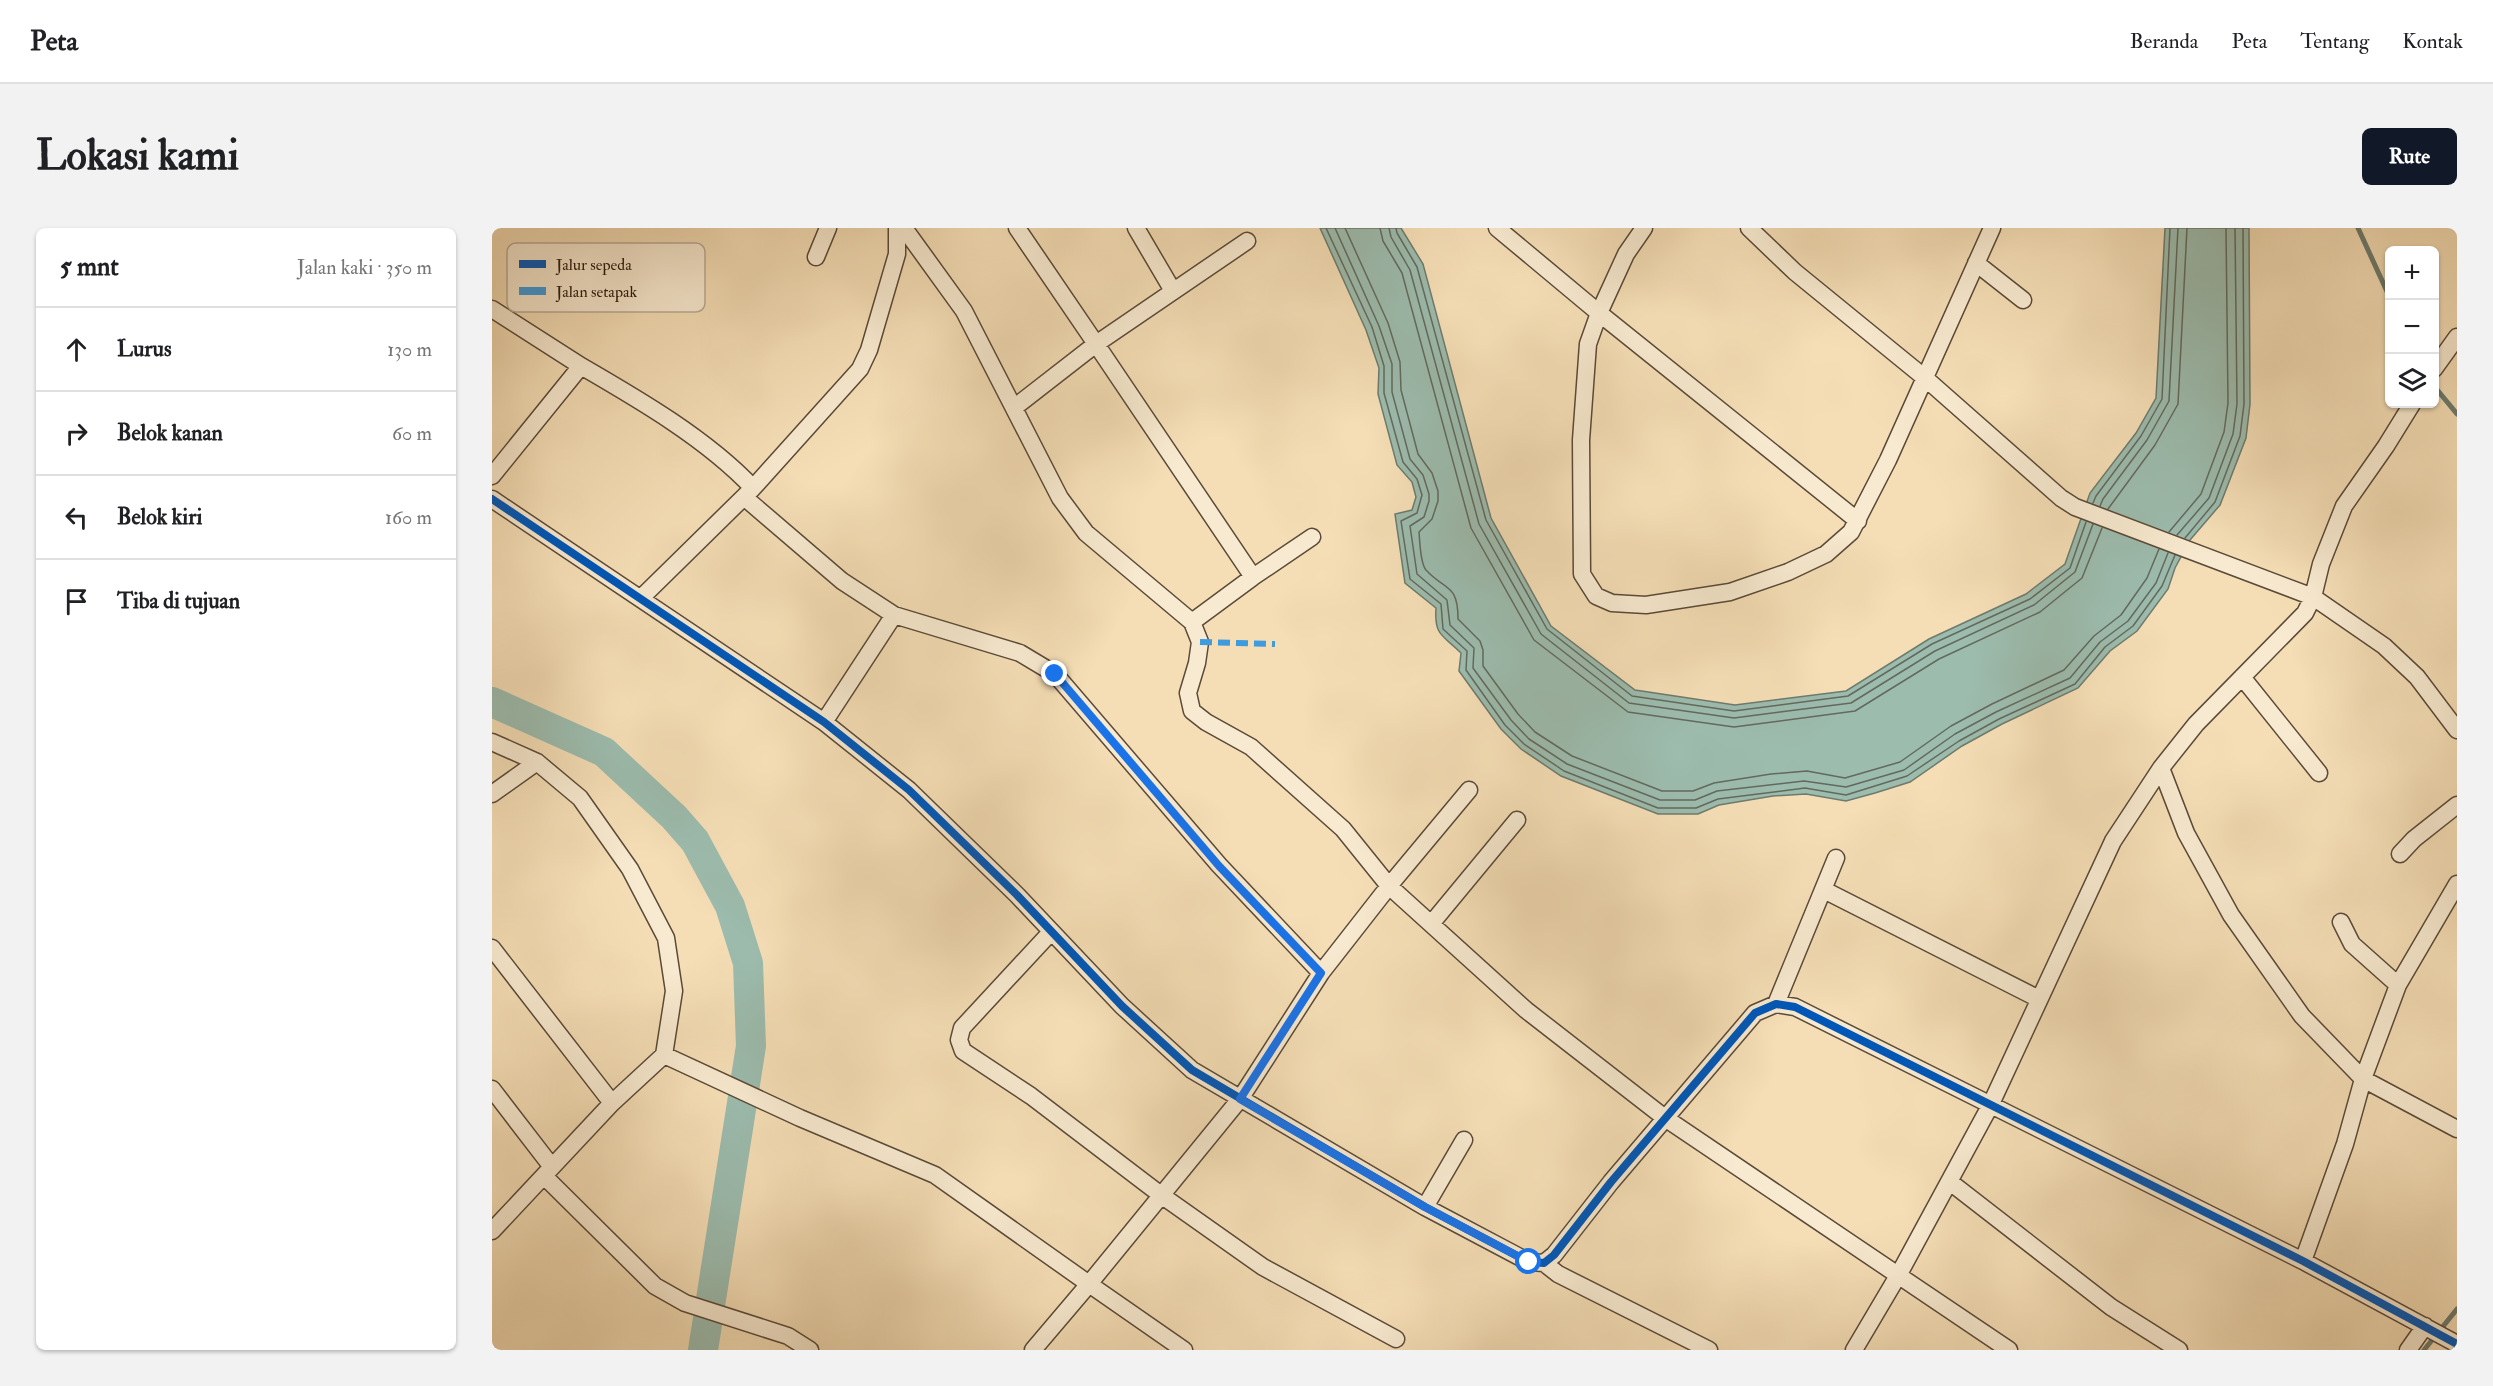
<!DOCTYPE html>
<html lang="id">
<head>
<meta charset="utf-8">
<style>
	:root { --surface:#fff; --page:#f2f2f2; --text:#202124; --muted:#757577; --line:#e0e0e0; --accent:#111827 }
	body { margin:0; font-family:"IM FELL Double Pica",serif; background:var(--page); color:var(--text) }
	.controls { position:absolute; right:18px; top:18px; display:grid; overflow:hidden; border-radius:9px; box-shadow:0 2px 4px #0004 }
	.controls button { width:54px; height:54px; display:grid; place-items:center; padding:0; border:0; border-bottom:2px solid var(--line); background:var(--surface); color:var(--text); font:30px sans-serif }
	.stop { position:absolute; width:18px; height:18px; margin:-14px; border:4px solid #1a73e8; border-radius:50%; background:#fff }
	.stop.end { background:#1a73e8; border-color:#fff; box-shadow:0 2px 6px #0008 }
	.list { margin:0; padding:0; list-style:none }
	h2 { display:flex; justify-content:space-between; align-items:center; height:78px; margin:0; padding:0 24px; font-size:26px }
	h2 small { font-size:20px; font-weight:400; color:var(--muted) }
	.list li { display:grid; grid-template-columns:39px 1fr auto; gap:18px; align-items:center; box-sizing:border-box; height:84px; padding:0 24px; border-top:2px solid var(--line) }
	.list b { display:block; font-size:22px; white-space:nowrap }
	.list em { font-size:20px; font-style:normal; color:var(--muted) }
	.icon { flex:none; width:33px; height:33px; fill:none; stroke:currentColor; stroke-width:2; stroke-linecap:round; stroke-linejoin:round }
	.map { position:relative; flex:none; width:1965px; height:1122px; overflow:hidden; border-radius:9px }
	header { display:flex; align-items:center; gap:36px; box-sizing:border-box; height:84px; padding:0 30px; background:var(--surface); border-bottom:2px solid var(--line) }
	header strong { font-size:28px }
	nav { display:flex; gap:33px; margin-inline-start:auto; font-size:21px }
	.intro { display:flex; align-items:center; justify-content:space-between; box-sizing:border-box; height:144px; padding:0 36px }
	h1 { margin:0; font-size:42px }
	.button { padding:15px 27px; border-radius:9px; background:var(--accent); color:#fff; font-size:21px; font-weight:700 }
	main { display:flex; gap:36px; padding:0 36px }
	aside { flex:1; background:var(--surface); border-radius:9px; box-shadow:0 2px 4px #0004 }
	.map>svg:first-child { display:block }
	.water { fill:#9cbcae; stroke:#6d7b6e; stroke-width:1.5 }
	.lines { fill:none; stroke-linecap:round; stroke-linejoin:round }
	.shore { stroke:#626a5e; stroke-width:1.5 }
	.stream { stroke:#6d7b6e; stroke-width:5 }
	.river { stroke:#9cbcae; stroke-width:30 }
	.minor-casing { stroke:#5a4a38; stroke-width:19 }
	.minor { stroke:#f8ead0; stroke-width:16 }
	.quiet { stroke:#3d9bde; stroke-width:6; stroke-dasharray:12 6; stroke-linecap:butt }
	.cycleway-casing { stroke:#f8ead0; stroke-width:11 }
	.cycleway { stroke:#0057b8; stroke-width:8 }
	.route { stroke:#1a73e8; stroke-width:8 }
	.key { fill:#f8ead0; stroke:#b9ab96; stroke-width:1.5 }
	.key-label { font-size:16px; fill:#27190e }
</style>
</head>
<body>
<header>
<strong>Peta</strong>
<nav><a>Beranda</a><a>Peta</a><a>Tentang</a><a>Kontak</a></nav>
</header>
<div class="intro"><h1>Lokasi kami</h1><a class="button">Rute</a></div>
<main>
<aside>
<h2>5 mnt<small>Jalan kaki · 350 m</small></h2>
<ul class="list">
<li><svg class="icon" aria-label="ahead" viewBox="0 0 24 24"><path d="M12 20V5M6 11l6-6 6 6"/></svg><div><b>Lurus</b></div><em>130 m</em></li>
<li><svg class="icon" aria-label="right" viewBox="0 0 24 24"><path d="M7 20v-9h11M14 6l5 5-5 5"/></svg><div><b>Belok kanan</b></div><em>60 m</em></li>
<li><svg class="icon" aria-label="left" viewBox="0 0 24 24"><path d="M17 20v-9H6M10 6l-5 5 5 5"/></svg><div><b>Belok kiri</b></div><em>160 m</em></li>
<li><svg class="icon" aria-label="arrive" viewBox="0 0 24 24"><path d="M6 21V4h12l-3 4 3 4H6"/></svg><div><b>Tiba di tujuan</b></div></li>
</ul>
</aside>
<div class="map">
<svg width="1965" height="1122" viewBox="0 0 1965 1122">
	<rect width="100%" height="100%" fill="#f5deb6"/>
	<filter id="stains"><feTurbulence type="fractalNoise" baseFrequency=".00333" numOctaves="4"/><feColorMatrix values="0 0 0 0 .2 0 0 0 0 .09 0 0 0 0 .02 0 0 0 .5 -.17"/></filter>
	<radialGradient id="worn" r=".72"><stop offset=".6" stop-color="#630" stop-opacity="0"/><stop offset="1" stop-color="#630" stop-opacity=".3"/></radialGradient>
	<!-- water -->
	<path class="water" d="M 828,0 L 909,0 L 931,36 L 999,290 L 1059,398 L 1143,462 L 1243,477 L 1354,463 L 1437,411 L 1534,366 L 1573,336 L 1598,265 L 1644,205 L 1664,170 L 1673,0 L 1757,0 L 1758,176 L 1754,210 L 1728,277 L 1698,312 L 1683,340 L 1676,361 L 1645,403 L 1618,423 L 1586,460 L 1510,496 L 1470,518 L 1418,554 L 1383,565 L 1354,573 L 1314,566 L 1281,568 L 1227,577 L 1206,586 L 1166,586 L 1069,548 L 1029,521 L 1009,501 L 967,443 L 969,425 C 951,407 942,408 944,380 L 913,355 L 903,286 L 920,282 L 924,269 L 920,254 L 905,237 L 886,166 L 887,140 L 874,102 Z"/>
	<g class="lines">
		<!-- shore -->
		<path class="shore" d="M 834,0 L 880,99 L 892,138 L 892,165 L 911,234 L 925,251 L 930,267 L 925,285 L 909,293 L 918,351 L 949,376 L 951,401 L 975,423 L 974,442 L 1013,497 L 1032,516 L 1072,543 L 1166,580 L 1204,580 L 1226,571 L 1313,560 L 1354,567 L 1415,548 L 1467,513 L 1507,491 L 1583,456 L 1613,419 L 1641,398 L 1670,358 L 1683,327
			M 843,0 L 887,98 L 900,136 L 900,164 L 918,231 L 931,247 L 937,266 L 937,273 L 932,289 L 918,298 L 925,346 L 955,372 L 958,397 L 982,420 L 981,440 L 1019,492 L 1037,511 L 1075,536 L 1168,572 L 1203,572 L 1225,563 L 1312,553 L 1354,559 L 1412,542 L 1463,506 L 1504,484 L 1578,450 L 1608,414 L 1636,393 L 1664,355 L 1676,325
			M 853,0 L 896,95 L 908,134 L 909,162 L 926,226 L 940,245 L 946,263 L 946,273 L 940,291 L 927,304 C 928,314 928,335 934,342 C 953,363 966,355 966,391 L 988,413 L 991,422 L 991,438 L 1026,486 L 1043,504 L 1080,528 L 1170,563 L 1201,563 L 1222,555 L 1279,546 L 1315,543 L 1353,550 L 1408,534 L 1459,498 L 1500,476 L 1572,442 L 1602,408 L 1629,387 L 1655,350 L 1667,321
			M 888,0 L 891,13 L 910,45 L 979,300 L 1042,412 L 1136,484 L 1242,499 L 1363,483 L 1447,431 L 1548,384 L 1590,350 L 1610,300
			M 897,0 L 899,9 L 918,42 L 987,296 L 1049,406 L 1137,475 L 1242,490 L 1359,475 L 1443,423 L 1542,377 L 1583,344 L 1601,296
			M 904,0 L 905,5 L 925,39 L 994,292 L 1055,401 L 1140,468 L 1242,483 L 1356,468 L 1440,416 L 1538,371 L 1578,340 L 1594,294
			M 1601,275 L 1604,268 L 1649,208 L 1670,171 L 1678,0
			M 1608,278 L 1611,271 L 1655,212 L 1677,173 L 1686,0
			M 1616,281 L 1663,217 L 1686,176 L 1695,0
			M 1677,304 L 1709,266 L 1732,204 L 1736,175 L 1734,0
			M 1685,307 L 1717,270 L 1741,206 L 1745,176 L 1743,0
			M 1693,310 L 1723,274 L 1748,208 L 1752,176 L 1751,0"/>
		<!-- stream -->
		<path class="stream" d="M 1866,0 L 1898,70
			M 1942,158 L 1965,186
			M 1932,1122 L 1965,1081"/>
		<!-- river -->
		<path class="river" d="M 0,474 L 112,524 L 182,589 L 203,613 L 238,678 L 256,735 L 259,818 L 211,1122"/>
		<!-- minor casing -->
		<g class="minor-casing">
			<path id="minor" d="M 412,0 L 472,83 L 568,270 L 594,305 L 700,394 L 708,414 L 705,435 L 696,465 L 700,483 L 714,494 L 759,519 L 851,601 L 897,658 L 1034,782 L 1173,890 L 1517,1122
				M 525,0 L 604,116 L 755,13
				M 644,0 L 681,63
				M 1005,0 L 1107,85 L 1096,116 L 1089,212 L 1090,346 L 1104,368 L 1120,375 L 1154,377 L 1238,364 L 1296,344 L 1334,326 L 1359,304 L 1396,232 L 1500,0
				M 1152,0 L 1134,26 L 1107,85 L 1366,293
				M 1257,0 L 1303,44 L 1433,150 L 1569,270 L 1583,279 L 1821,369 L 1892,418 L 1925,449 L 1965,502
				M 324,29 L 336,0
				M 1484,35 L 1531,72
				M 0,81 L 89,138
				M 1942,141 L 1965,109
				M 523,179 L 604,116 L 761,349
				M 0,248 L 89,138 C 146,171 215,211 261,260 L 149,370
				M 261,260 L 368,141 L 377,122 L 405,26 L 405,0
				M 252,269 L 350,353 L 402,387 L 528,425 L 563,446 L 727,637 L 829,745
				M 0,271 L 332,494 L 417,562 L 525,667 L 630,778 L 700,842 L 933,979 L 1037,1034 L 1052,1035 L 1062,1027 L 1119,954 L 1263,785 L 1284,776 L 1303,779 L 1811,1033 L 1965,1116
				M 700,394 L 761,349 L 820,309
				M 1750,449 L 1827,545
				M 332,494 L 402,387
				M 0,514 L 45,534 L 88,570 L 138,641 L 174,710 L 182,763 L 172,827 L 120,875 L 0,1003
				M 1669,540 L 1694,605 L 1739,687 L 1810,788 L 1871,851 L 1965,901
				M 0,566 L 45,534
				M 1908,626 L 1922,611 L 1965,577
				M 1332,662 L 1547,771
				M 1849,694 L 1860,716 L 1906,757
				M 939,696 L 1025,592
				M 559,704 L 470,800 L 467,812 L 471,823 L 539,868 L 669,967 L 771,1039 L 904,1111
				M 0,720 L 120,875
				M 1284,776 L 1344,630
				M 172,827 L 308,890 L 443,947 L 597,1056 L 541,1122
				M 0,861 L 60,939
				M 52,948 L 163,1058 L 193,1075 L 296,1108 L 318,1122
				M 1458,954 L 1619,1079 L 1687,1122
				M 933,979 L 972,912
				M 1811,1033 L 1853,916 L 1871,851 L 1906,757 L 1965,656
				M 1052,1035 L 1066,1046 L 1217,1122
				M 692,1122 L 597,1056 L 748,871 L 829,745 L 897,658 L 977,562
				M 1362,1122 L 1407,1046 L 1498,878 L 1621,613 L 1669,540 L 1704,496 L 1813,385 L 1821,369 L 1829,336 L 1852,278 L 1894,218 L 1920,176
				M 1916,1122 L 1933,1098"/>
		</g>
		<!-- minor -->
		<use href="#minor" class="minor"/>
		<!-- quiet -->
		<path class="quiet" d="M 708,414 L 783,416"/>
		<!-- cycleway casing -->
		<g class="cycleway-casing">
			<path id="cycleway" d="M 0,271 L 332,494 L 417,562 L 525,667 L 630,778 L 700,842 L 933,979 L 1037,1034 L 1052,1035 L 1062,1027 L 1119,954 L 1263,785 L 1284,776 L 1303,779 L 1811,1033 L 1965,1116"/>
		</g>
		<!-- cycleway -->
		<use href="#cycleway" class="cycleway"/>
	</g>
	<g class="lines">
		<!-- route -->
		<path class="route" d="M 563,446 L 727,638 L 829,745 L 748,871 L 933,979 L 1037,1034"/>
	</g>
	<!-- legend -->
	<rect x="15" y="15" width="198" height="69" rx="9" class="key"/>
	<rect x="27" y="32" width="27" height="8" fill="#0057b8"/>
	<rect x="27" y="59" width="27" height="8" fill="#3d9bde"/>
	<g class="key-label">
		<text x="64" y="42">Jalur sepeda</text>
		<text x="64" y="69">Jalan setapak</text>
	</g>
	<rect width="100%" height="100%" filter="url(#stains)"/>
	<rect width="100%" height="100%" fill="url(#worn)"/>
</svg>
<div class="controls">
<button>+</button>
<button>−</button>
<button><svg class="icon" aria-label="layers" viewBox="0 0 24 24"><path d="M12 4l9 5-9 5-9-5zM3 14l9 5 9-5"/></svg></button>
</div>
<div class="stop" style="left:1037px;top:1034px"></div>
<div class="stop end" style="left:563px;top:446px"></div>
</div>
</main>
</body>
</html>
